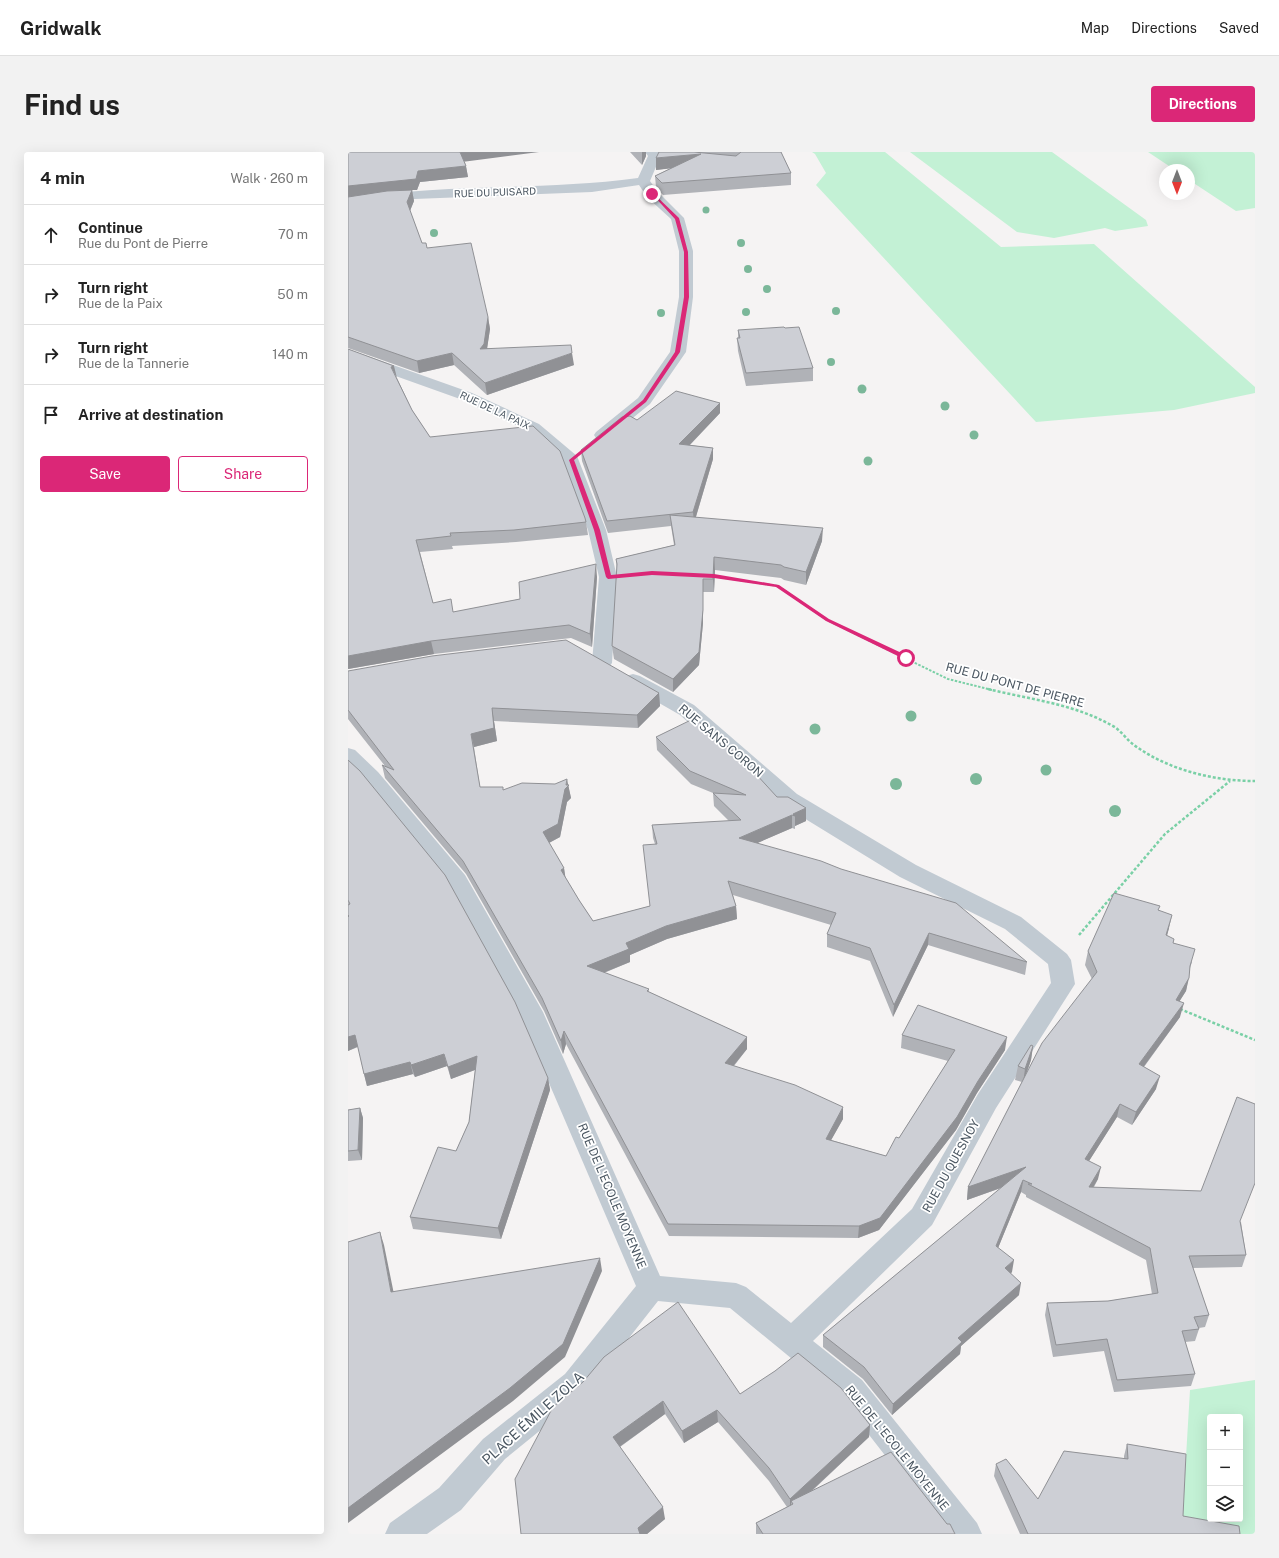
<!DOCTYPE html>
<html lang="en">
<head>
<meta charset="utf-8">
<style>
	:root { --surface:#fff; --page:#f2f2f2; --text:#222; --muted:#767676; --line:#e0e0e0; --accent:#db2777 }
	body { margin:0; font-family:"Public Sans",sans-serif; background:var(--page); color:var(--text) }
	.controls { position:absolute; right:12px; bottom:12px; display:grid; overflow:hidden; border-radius:4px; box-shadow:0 4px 16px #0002 }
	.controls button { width:36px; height:36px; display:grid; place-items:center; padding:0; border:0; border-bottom:1px solid var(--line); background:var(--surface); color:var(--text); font:20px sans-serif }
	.compass { position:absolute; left:811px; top:12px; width:36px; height:36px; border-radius:50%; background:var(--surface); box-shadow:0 4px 16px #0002; rotate:180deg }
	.stop { position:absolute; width:12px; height:12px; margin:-9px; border:3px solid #db2777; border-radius:50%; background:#fff }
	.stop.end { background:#db2777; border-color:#fff; box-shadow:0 1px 4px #0008 }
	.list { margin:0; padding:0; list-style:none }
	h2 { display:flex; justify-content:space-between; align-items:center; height:52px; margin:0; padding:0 16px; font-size:17px }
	h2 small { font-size:13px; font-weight:400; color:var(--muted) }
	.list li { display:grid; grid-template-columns:26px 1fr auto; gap:12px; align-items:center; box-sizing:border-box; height:60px; padding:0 16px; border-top:1px solid var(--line) }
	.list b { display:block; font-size:15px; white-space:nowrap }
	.list p { margin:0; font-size:13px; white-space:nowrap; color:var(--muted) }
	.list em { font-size:13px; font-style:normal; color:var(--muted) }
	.actions { display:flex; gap:8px; padding:12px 16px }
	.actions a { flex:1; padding:9px 0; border:1px solid var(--accent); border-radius:4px; text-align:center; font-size:14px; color:var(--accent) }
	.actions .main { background:var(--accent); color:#fff }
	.icon { flex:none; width:22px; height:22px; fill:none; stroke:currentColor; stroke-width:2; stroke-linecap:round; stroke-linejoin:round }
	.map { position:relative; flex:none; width:907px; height:1382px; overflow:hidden; border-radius:4px }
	header { display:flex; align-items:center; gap:24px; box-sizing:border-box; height:56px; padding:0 20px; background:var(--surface); border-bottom:1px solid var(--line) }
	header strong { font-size:19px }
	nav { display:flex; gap:22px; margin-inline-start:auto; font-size:14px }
	.intro { display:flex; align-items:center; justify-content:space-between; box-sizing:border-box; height:96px; padding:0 24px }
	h1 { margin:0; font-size:28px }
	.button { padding:10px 18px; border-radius:4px; background:var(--accent); color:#fff; font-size:14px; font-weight:700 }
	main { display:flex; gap:24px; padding:0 24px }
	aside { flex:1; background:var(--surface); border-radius:4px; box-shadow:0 4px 16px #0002 }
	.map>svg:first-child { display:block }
	.green { fill:#c3f1d5; fill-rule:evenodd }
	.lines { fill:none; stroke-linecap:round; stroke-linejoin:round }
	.path-far1 { stroke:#7ad0a6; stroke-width:2; stroke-dasharray:2.5 1.5; stroke-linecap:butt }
	.path { stroke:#7ad0a6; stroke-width:2.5; stroke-dasharray:3 2; stroke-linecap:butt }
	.minor { fill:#c1cad2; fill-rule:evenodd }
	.tree { fill:#7bb799 }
	.wall { fill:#b0b2b7 }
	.shaded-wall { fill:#909195 }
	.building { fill:#cdcfd5; stroke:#909195 }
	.route { fill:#db2777 }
	.labels { text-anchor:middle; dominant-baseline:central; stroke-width:3.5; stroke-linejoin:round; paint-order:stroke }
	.far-street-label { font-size:10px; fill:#4a5661; stroke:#fff }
	.street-label { font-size:12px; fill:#4a5661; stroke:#fff }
	.near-street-label { font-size:14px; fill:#4a5661; stroke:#fff }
</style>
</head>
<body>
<header>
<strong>Gridwalk</strong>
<nav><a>Map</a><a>Directions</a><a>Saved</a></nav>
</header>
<div class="intro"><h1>Find us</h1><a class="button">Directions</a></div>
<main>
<aside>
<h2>4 min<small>Walk · 260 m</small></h2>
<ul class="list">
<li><svg class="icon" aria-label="ahead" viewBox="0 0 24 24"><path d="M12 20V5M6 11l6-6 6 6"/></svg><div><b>Continue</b><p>Rue du Pont de Pierre</p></div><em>70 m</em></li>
<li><svg class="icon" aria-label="right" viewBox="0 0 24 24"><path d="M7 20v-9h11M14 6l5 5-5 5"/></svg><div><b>Turn right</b><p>Rue de la Paix</p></div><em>50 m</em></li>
<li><svg class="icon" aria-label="right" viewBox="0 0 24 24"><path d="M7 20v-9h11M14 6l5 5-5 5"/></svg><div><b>Turn right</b><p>Rue de la Tannerie</p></div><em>140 m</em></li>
<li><svg class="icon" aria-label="arrive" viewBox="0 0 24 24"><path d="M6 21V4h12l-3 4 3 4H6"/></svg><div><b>Arrive at destination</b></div></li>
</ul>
<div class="actions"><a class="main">Save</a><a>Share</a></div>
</aside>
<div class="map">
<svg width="907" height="1382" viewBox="0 0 907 1382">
	<rect width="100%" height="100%" fill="#f5f3f3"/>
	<!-- green -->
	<path class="green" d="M 464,0 L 537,0 L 653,95 L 746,92 L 907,235 L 907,241 L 826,258 L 688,270 L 468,33 L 478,21 L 467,2 Z
		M 562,0 L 704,0 L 798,68 L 800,74 L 767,79 L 757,76 L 706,86 L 669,80 Z
		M 800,0 L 907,0 L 907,56 L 888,59 L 841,28 L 841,18 L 827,18 Z
		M 907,1228 L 907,1382 L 882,1382 L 834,1372 L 842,1238 ZM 862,1265 L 892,1265 L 892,1367 L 862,1367 Z"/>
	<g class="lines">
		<!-- path-far1 -->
		<path class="path-far1" d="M 364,424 L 430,434 L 479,468 L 600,527 L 644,538"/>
		<!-- path -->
		<path class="path" d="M 640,537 C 680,547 726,552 763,573 C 772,577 778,587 786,593 C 820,618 866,629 907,629
			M 731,783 L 817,682 L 882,629
			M 832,857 L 907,888"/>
		<!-- minor -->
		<path class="minor" d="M 297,0 L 311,0 L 313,3 L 302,29 L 309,39 L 336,66 L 345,99 L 345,145 L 338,200 L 302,252 L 260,286 L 254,288 L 248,286 L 246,283 L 248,280 L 290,246 L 322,200 L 331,145 L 331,99 L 323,67 L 299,45 L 291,33 L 244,40 L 41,48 L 0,55 L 0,47 C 96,31 194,39 290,26 L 300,4 Z
			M 0,197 L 124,241 L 191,272 L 229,304 L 258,378 L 269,425 L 264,511 L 261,515 L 254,517 L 247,515 L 244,511 L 251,425 L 240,378 L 215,310 L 179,278 L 112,247 L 0,207 Z
			M 285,522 L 292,524 L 346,553 L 449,642 L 568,713 L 673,765 L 719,802 L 723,808 L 727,832 L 648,956 L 584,1073 L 465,1189 L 514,1228 L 629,1371 L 634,1382 L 598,1382 L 494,1248 L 382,1156 L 310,1149 L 237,1242 L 157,1307 L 113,1358 L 79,1382 L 37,1382 L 42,1371 L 91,1336 L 135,1287 L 217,1222 L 288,1134 L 171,861 L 101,734 L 16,630 L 0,615 L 0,596 L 7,598 L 30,620 L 117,723 L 195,860 L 312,1124 L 388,1131 L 398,1135 L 443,1171 L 564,1057 L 630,942 L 703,831 L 700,812 L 657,777 L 552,725 L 433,652 L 332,563 L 278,532 L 275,528 L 278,524 Z"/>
	</g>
	<!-- trees -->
	<g class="tree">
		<circle cx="358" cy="58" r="3.5"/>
		<circle cx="86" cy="81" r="4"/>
		<circle cx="393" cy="91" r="4"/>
		<circle cx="400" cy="117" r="4"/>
		<circle cx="419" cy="137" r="4"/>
		<circle cx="488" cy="159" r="4"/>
		<circle cx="398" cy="160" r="4"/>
		<circle cx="313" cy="161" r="4"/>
		<circle cx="483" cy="210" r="4"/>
		<circle cx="514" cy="237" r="4.5"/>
		<circle cx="597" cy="254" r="4.5"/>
		<circle cx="626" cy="283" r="4.5"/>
		<circle cx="520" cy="309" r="4.5"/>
		<circle cx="563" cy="564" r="5.5"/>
		<circle cx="467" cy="577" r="5.5"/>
		<circle cx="698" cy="618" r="5.5"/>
		<circle cx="628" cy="627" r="6"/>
		<circle cx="548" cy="632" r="6"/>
		<circle cx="767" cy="659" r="6"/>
	</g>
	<!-- wall -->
	<path class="wall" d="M 0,0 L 117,10 L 120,25 L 72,30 L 69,38 L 64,38 L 66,49 L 62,59 L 74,91 L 79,96 L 140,165 L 142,177 L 139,196 L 226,213 L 139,243 L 106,213 L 71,221 L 0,196 Z
		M 282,0 L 298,0 L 298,4 L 294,13 Z
		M 311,0 L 433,0 L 443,21 L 443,33 L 315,43 L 308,35 L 307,24 L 323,16 L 308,18 L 308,6 Z
		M 390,178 L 465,216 L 465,229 L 398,234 L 390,199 L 389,186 L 390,186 Z
		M 0,197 L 49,226 L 64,258 L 82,285 L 238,370 L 240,383 L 168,390 L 104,394 L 105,397 L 72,400 L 85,451 L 106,460 L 172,447 L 249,425 L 244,495 L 223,486 L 86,502 L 0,517 Z
		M 372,261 L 342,293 L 365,296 L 365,307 L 348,365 L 474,389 L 458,433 L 436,428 L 433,426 L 367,418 L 366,440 L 355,440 L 355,471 L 351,513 L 325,540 L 266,507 L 264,494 L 269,417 L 268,407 L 326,393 L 323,374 L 260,381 L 234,309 L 233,298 L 289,268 Z
		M 0,519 L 311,541 L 312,554 L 290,576 L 146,569 L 149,589 L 126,595 L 132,635 L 155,638 L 220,633 L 223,646 L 219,650 L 212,685 L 201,691 L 216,716 L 217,725 L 231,748 L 245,769 L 302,754 L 307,692 L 305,686 L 304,673 L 381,669 L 366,654 L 365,641 L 343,632 L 309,598 L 308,585 L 429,645 L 458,669 L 447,674 L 447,677 L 444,676 L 409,691 L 679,810 L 677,823 L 580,793 L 545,865 L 522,809 L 479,795 L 479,782 L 483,773 L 385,743 L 388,754 L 389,767 L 319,787 L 282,803 L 282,810 L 256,821 L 301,837 L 301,840 L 399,885 L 399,897 L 386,914 L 495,967 L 483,988 L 538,1004 L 551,986 L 600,909 L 553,896 L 554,883 L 657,898 L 629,941 L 608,978 L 531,1078 L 510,1086 L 321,1084 L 218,892 L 215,902 L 196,859 L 118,722 L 37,626 L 34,613 L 37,614 L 0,567 Z
		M 0,608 L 200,926 L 202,938 L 153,1087 L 65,1077 L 62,1065 L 108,999 L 121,970 L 127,918 L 103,927 L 99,914 L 67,925 L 65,922 L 19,934 L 16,922 L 10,895 L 0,899 Z
		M 811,758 L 821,776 L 819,784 L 825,791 L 844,810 L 842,816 L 838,839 L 831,850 L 832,865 L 796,915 L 808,937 L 784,973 L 769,965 L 741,1009 L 750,1027 L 746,1035 L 893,1070 L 898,1103 L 894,1115 L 845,1116 L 861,1163 L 857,1175 L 851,1176 L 851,1177 L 847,1189 L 837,1190 L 847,1222 L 843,1234 L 766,1240 L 756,1199 L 705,1205 L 697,1163 L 699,1151 L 760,1149 L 804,1142 L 798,1108 L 678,1045 L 678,1043 L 673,1040 L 650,1096 L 664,1120 L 663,1121 L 671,1143 L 613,1194 L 612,1202 L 544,1263 L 515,1227 L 475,1195 L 475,1183 L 653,1036 L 619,1048 L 620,1035 L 674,930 L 667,928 L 670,914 L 685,894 L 683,908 L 678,923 L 744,827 L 737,813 L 740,799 Z
		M 12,956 L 15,966 L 14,1008 L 0,1009 L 0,958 Z
		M 392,1242 L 522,1273 L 521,1285 L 465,1338 L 607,1382 L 408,1382 L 408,1371 L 439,1355 L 421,1329 L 370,1270 L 336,1291 L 317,1262 L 272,1295 L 317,1367 L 299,1382 L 173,1382 L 205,1255 Z
		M 779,1292 L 835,1364 L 892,1382 L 672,1382 L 646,1324 L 648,1312 L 690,1347 L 776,1306 L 776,1304 Z"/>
	<!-- shaded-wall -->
	<path class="shaded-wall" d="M 112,0 L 191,0 L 114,10 Z
		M 294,0 L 298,0 L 298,4 L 294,13 Z
		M 353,2 L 353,13 L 308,18 L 308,6 Z
		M 118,14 L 120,25 L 72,30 L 69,38 L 64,38 L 66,49 L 61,61 L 59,50 L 0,45 L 0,34 L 70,19 Z
		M 140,165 L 142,177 L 138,204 L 132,197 Z
		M 104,201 L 106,213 L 71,221 L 69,209 Z
		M 224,201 L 226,213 L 139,243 L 137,231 Z
		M 46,214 L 49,226 L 43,215 Z
		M 372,251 L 372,261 L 332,303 L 331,292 Z
		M 365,296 L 365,307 L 346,371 L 345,360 Z
		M 475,376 L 474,389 L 458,433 L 458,420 Z
		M 366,405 L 367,418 L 366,440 L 365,427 Z
		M 248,412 L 249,425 L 244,495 L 242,482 Z
		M 355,427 L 355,471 L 351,513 L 325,540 L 325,527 Z
		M 83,489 L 86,502 L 0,517 L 0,504 Z
		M 311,541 L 312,554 L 290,576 L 289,563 Z
		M 144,556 L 149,589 L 126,595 L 123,582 Z
		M 219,627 L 223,646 L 219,650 L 212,685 L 197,693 L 195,680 L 218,633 Z
		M 458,656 L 458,669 L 447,674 L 447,664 L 445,662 Z
		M 444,663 L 444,676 L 391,699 L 391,686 Z
		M 216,716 L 218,729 L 213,718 Z
		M 388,754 L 389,767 L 319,787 L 282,803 L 282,810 L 240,827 L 239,814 L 278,791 L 318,774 Z
		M 824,763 L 821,776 L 815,797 L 818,783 Z
		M 581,781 L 580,793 L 545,865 L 546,853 Z
		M 841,826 L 838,839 L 824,861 L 828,848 Z
		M 836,851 L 832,865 L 788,925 L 791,912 Z
		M 216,879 L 218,892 L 215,902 L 213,889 Z
		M 7,883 L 11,894 L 0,899 L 0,885 Z
		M 399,885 L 399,897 L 377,924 L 377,911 Z
		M 659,885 L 657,898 L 629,941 L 608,978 L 531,1078 L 510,1086 L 511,1074 L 630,929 Z
		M 685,894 L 683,908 L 675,931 L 677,917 Z
		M 96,902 L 99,914 L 67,925 L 63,913 Z
		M 129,904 L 132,916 L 103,927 L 100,915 Z
		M 62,910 L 65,922 L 19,934 L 16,922 Z
		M 812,924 L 808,937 L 784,973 L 788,960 Z
		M 200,926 L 202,938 L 153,1087 L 150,1076 Z
		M 772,952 L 769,965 L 734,1020 L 737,1007 Z
		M 495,955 L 495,967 L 477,999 L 478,987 Z
		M 12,956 L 15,966 L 14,1008 L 10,998 Z
		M 678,1015 L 673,1040 L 646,1106 L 648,1094 L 675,1028 L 619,1048 L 620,1035 Z
		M 753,1015 L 750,1027 L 738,1047 L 741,1035 Z
		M 32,1080 L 36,1093 L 48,1152 L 43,1140 Z
		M 252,1106 L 254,1119 L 217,1205 L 165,1249 L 0,1371 L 0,1356 Z
		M 666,1108 L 664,1120 L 655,1129 L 657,1116 Z
		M 673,1131 L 671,1143 L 613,1194 L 612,1202 L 544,1263 L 545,1252 L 610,1186 Z
		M 315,1249 L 317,1262 L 267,1298 L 265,1285 Z
		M 369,1258 L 370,1270 L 336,1291 L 334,1279 Z
		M 522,1273 L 521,1285 L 445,1356 L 445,1352 L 443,1349 L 443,1359 L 442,1359 L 442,1347 Z
		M 315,1355 L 317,1367 L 299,1382 L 291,1382 L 290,1376 Z"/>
	<!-- building -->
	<path class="building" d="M 0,0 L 112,0 L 118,14 L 70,19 L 68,27 L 0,34 Z
		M 311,0 L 346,0 L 388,4 L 393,0 L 433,0 L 443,21 L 314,31 L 307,24 L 353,2 L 308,6 Z
		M 64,38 L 59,50 L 74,91 L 78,91 L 79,96 L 123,91 L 140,165 L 136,192 L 132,197 L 223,193 L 224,201 L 137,231 L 104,201 L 69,209 L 0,185 L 0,45 L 39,39 Z
		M 436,175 L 437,176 L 451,175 L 465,216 L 398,221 L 389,186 L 392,186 L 390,178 Z
		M 0,197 L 46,214 L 43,215 L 64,258 L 82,285 L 185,274 L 212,299 L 237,366 L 238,370 L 166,378 L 102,381 L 103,384 L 68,388 L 85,451 L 103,447 L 105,460 L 172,447 L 171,430 L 248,412 L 242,482 L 221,473 L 83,489 L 0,504 Z
		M 328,239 L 372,251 L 331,292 L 365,296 L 345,360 L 259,369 L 233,298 L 274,265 L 282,264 L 289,268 Z
		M 322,363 L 475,376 L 458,420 L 436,415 L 433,413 L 366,405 L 365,427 L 355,427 L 355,458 L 351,500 L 325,527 L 264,494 L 269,412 L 268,407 L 327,393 Z
		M 218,488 L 311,541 L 289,563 L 144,556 L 146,576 L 123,582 L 132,635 L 155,635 L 155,638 L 174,631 L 207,632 L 219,627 L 218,633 L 221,633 L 217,637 L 210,672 L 195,680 L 216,716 L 213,718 L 231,748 L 245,769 L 302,754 L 295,693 L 309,692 L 304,673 L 393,668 L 365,641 L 398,643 L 342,619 L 308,585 L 347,566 L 396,609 L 429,645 L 440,645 L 458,656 L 445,662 L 447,664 L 444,663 L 391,686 L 473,709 L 493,717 L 608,751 L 679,810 L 581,781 L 546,853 L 522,796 L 479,782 L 488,761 L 380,729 L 388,754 L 318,774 L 278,791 L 281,797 L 239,814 L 301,837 L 299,839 L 399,885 L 377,911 L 447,933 L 495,955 L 478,987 L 538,1004 L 548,985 L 551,986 L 607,898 L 554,883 L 570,853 L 659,885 L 630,929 L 609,965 L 532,1066 L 511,1074 L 320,1072 L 216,879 L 213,889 L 194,846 L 115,709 L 34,613 L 46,618 L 0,558 L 0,519 L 84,504 Z
		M 0,608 L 12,619 L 97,723 L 167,850 L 200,926 L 150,1076 L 62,1065 L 90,995 L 108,999 L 121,970 L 129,904 L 100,915 L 96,902 L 63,913 L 62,910 L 16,922 L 7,883 L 0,885 L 0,765 L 1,764 L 0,763 L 0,753 L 2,752 L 0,748 Z
		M 766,741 L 812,754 L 810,758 L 824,763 L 818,783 L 826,787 L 825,791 L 847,797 L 842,814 L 841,826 L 828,848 L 836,851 L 791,912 L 812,924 L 788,960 L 772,952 L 737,1007 L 753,1015 L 741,1035 L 853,1039 L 889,945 L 907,952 L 907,1031 L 892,1069 L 898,1103 L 841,1104 L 861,1163 L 846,1165 L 851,1177 L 834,1179 L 847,1222 L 769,1228 L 759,1187 L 708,1193 L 699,1151 L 760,1149 L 810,1141 L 802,1096 L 680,1032 L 684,1032 L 675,1028 L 648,1094 L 666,1108 L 657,1116 L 673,1131 L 610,1186 L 614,1190 L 545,1252 L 516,1215 L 475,1183 L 678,1015 L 620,1035 L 694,891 L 749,820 L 740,799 Z
		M 683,893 L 685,894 L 677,917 L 670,914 Z
		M 12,956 L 10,998 L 0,999 L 0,958 Z
		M 32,1080 L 43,1140 L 252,1106 L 215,1192 L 162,1236 L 0,1356 L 0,1090 Z
		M 330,1150 L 392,1242 L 427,1219 L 450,1201 L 493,1236 L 522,1273 L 442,1347 L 421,1316 L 369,1258 L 334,1279 L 315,1249 L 265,1285 L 315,1355 L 290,1376 L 292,1382 L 173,1382 L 167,1327 L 205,1255 L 235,1230 L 256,1205 Z
		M 779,1292 L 838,1302 L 835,1364 L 891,1374 L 892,1382 L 680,1382 L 648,1312 L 658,1307 L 690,1347 L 716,1299 L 780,1307 Z
		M 543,1300 L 599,1372 L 602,1372 L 607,1382 L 415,1382 L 408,1371 L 445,1352 L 443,1349 Z"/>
	<!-- route -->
	<path class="route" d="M 303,41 L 305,41 L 331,66 L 340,100 L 341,145 L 332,200 L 298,250 L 226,308 L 252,378 L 263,423 L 304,419 L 366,422 L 431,433 L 481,467 L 560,504 L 560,507 L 556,507 L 478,469 L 428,435 L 366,426 L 304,423 L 260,427 L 258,425 L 246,378 L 221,308 L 295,248 L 327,200 L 336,145 L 336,100 L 327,67 Z"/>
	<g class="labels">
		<!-- far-street labels -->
		<g class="far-street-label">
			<text transform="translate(147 40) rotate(-2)">RUE DU PUISARD</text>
			<text transform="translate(147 258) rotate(25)">RUE DE LA PAIX</text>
		</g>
		<!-- street labels -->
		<g class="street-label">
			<text transform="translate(667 533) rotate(15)">RUE DU PONT DE PIERRE</text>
			<text transform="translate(373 589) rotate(40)">RUE SANS CORON</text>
			<text transform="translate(603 1014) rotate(-61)">RUE DU QUESNOY</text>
			<text transform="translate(264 1044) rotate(67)">RUE DE L'ECOLE MOYENNE</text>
			<text transform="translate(549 1296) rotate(51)">RUE DE L'ECOLE MOYENNE</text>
		</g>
		<!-- near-street labels -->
		<g class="near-street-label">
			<text transform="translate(185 1266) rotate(-42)">PLACE ÉMILE ZOLA</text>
		</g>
	</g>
</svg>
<div class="controls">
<button>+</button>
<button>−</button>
<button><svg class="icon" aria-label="layers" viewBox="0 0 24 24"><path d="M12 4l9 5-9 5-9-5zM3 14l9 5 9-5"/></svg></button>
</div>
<svg class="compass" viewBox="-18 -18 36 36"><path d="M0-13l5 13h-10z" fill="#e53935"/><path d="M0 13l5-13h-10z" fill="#767676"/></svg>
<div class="stop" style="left:558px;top:506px"></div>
<div class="stop end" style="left:304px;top:42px"></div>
</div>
</main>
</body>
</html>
